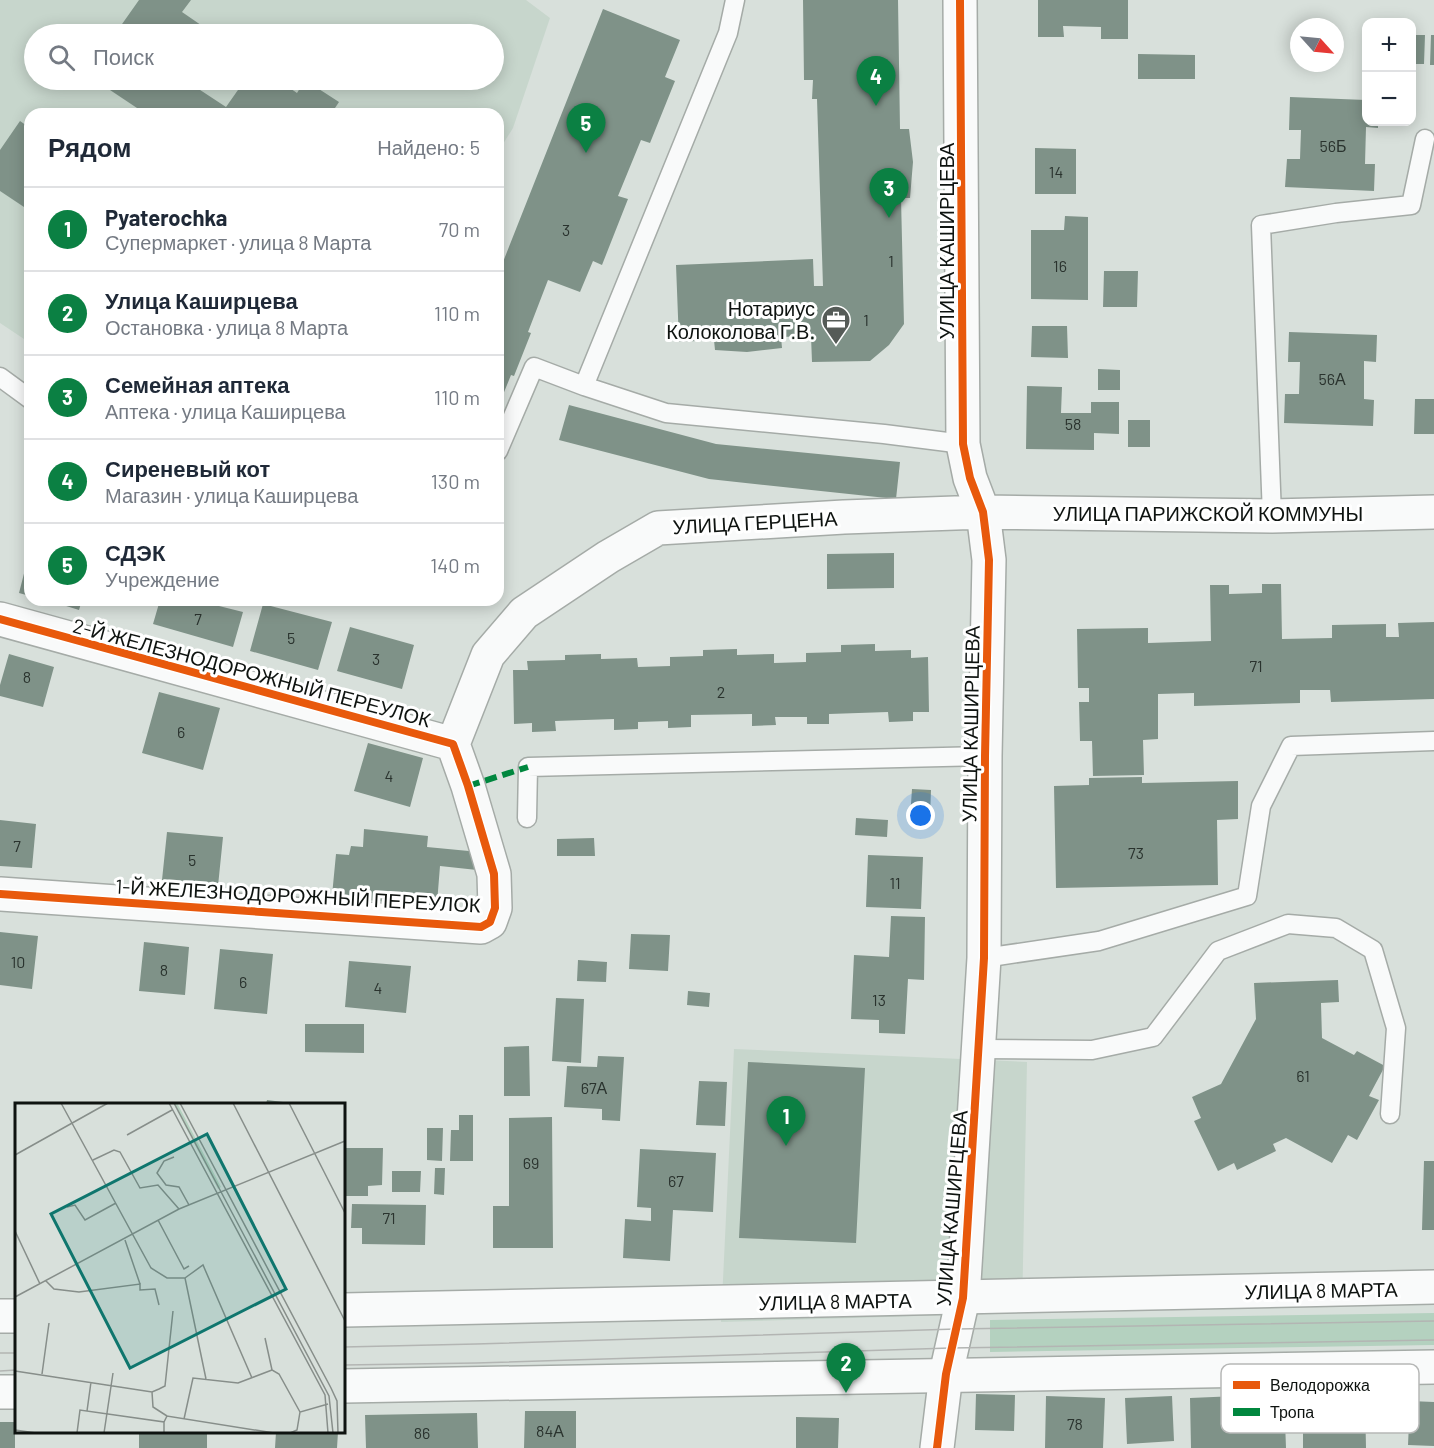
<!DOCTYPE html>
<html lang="ru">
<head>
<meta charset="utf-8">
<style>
	:root { --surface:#fff; --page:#f2f2f3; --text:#1f2937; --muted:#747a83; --line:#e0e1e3; --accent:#0b8043 }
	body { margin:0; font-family:Barlow,sans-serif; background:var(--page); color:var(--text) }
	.controls { position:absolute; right:18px; top:18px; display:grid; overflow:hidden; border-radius:12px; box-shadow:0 3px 15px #0003 }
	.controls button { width:54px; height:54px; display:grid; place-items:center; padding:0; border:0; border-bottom:2px solid var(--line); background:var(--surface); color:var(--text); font:30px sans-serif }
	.compass { position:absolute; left:1290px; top:18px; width:54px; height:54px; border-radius:50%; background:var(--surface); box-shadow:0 3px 15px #0003; rotate:117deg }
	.you { position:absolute; left:921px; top:816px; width:21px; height:21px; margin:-15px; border:4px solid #fff; border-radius:50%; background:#1a73e8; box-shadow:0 0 0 9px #1a73e833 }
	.badge { display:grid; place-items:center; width:39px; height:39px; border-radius:50%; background:var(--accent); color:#fff; font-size:20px; font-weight:700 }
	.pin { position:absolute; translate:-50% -50px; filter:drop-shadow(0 2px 3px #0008) }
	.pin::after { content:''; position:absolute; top:32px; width:21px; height:18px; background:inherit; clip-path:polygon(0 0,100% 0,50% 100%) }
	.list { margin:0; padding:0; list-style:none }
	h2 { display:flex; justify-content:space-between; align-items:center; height:78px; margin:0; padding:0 24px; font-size:26px }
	h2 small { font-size:20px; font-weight:400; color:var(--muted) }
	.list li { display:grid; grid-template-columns:39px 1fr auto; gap:18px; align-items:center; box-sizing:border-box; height:84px; padding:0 24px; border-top:2px solid var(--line) }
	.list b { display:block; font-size:22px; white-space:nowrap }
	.list p { margin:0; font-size:20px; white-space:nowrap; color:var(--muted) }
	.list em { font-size:20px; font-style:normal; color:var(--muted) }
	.icon { flex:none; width:33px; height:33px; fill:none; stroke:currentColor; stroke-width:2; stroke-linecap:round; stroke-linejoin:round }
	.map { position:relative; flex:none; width:1434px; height:1448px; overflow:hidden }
	.search { position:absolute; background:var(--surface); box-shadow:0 3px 15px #0003; left:24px; top:24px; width:480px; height:66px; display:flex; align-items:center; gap:15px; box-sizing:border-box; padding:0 21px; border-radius:33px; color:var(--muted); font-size:22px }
	.panel { position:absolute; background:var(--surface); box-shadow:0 3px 15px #0003; left:24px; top:108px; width:480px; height:498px; border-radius:18px }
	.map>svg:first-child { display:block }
	.built { fill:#c7d6cc; fill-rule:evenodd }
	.green { fill:#b4d1bf }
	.building { fill:#7f9288 }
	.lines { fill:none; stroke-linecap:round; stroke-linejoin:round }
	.lane-casing { stroke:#a5aba7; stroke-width:21 }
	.street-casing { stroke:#a5aba7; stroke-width:36 }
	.primary-casing { stroke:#a5aba7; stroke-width:36 }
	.lane { stroke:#f9fafa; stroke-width:18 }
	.street { stroke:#f9fafa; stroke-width:33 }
	.primary { stroke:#f9fafa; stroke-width:33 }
	.tram { stroke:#b3b5b3; stroke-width:1.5 }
	.quiet { stroke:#00873e; stroke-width:6; stroke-dasharray:12 6; stroke-linecap:butt }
	.cycleway-casing { stroke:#fff; stroke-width:11 }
	.cycleway { stroke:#e8590c; stroke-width:8 }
	.labels { text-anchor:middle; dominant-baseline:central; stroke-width:6; stroke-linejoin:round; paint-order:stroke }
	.number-label { font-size:16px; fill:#2a332e }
	.street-label { font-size:20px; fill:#0e1310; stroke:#fff }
	.poi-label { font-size:20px; fill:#0e1310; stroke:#fff; text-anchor:end }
	.inset-road { fill:none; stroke:#878e8a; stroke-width:1.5 }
	.view { fill:#0f766e; fill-opacity:0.15; stroke:#0f766e; stroke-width:3 }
	.inset-edge { fill:none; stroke:#0e1310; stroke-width:3 }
	.key { fill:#fff; stroke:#b7b8b7; stroke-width:1.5 }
	.key-label { font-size:16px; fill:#0e1310 }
</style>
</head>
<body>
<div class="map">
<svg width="1434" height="1448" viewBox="0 0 1434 1448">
	<rect width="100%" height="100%" fill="#d8e0db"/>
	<!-- built -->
	<path class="built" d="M 0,0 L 526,0 L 550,18 L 513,128 L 498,152 L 498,114 L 30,114 L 30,343 L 0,323 ZM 34,34 L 494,34 L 494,80 L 34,80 Z
		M 734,1049 L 1027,1062 L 1022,1313 L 721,1322 Z"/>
	<!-- green -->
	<path class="green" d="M 1434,1313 L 1434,1345 L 990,1352 L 990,1320 Z"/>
	<!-- building -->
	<path class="building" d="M 139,0 L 191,0 L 182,12 L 214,34 L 115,34 Z
		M 803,0 L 898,0 L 900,129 L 909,129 L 913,162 L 910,198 L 901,198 L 904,324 L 889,345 L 870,361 L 812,362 L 811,336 L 781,337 L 782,348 L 747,352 L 715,350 L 714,340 L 679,342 L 676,265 L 813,259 L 814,286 L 823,286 L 817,99 L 812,99 L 813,80 L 804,80 Z
		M 1038,0 L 1128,0 L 1128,39 L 1101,39 L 1101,27 L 1063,26 L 1064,37 L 1038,37 Z
		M 603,9 L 680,40 L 665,77 L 675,81 L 650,143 L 641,140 L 618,196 L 628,199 L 602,265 L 593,261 L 580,292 L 548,280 L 528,332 L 531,333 L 514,376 L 511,375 L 498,407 L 498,260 L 503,262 Z
		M 1412,35 L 1425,35 L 1424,64 L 1412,64 Z
		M 1431,35 L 1434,35 L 1434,65 L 1430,65 Z
		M 1138,54 L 1195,55 L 1195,79 L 1138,79 Z
		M 95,80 L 194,80 L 191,84 L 226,107 L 245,80 L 278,80 L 297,93 L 305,80 L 339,102 L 331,114 L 146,114 Z
		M 1290,97 L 1366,100 L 1366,122 L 1378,122 L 1378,128 L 1366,127 L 1365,164 L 1375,164 L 1374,191 L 1285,187 L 1287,159 L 1300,159 L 1301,130 L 1289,130 Z
		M 20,121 L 30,128 L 30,211 L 0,191 L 0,150 Z
		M 1035,148 L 1076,149 L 1076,194 L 1035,194 Z
		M 1065,216 L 1088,217 L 1088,300 L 1031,299 L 1031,230 L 1064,230 Z
		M 1104,271 L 1138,271 L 1137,307 L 1103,307 Z
		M 1032,326 L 1067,326 L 1068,358 L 1031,357 Z
		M 1289,332 L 1377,335 L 1376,362 L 1364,361 L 1364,399 L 1374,400 L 1373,426 L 1284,423 L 1285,394 L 1299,394 L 1300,362 L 1288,362 Z
		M 1098,369 L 1120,370 L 1120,390 L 1098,390 Z
		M 1027,386 L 1062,387 L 1061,413 L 1091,413 L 1091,402 L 1119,402 L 1119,434 L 1094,433 L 1094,450 L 1026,449 Z
		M 1415,399 L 1434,399 L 1434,434 L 1414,434 Z
		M 569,405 L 716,444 L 900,462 L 896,499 L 709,479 L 559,440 Z
		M 1128,420 L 1150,420 L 1150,447 L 1128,447 Z
		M 894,553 L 894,588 L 827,589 L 827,554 Z
		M 29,554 L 30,554 L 30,596 L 19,593 Z
		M 1262,584 L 1281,584 L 1282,639 L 1332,638 L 1332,625 L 1386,624 L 1386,637 L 1399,637 L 1398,623 L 1434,622 L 1434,699 L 1331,702 L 1330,690 L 1300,690 L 1300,703 L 1194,706 L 1194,693 L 1158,694 L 1158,739 L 1143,740 L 1144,775 L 1093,776 L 1092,741 L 1080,741 L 1079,702 L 1089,702 L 1089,688 L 1078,688 L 1077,629 L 1148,628 L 1148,643 L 1211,641 L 1210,585 L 1229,585 L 1229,594 L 1262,593 Z
		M 47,600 L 82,600 L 79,610 Z
		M 160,600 L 221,600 L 219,606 L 243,612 L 233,647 L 153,624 Z
		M 263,604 L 332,622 L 318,670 L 250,651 Z
		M 350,627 L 414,645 L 402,689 L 337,671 Z
		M 875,644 L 875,651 L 911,650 L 911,658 L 928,657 L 929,712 L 913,712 L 913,721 L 889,722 L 888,712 L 829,714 L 829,724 L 807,724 L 807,717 L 775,717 L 776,725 L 752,726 L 752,714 L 691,715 L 691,727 L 668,728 L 668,721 L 638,722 L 638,729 L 614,730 L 614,719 L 555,721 L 556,731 L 532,732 L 532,723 L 514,724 L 513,670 L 528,670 L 527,661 L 565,660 L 565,655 L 601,654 L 601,659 L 637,658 L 638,667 L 670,666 L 670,657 L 703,656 L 703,650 L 737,649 L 737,655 L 774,654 L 774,663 L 806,662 L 806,653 L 841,652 L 841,645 Z
		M 9,654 L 54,667 L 43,707 L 0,696 L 0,685 Z
		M 159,692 L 220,708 L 203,770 L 142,753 Z
		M 368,743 L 423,758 L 410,807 L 354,791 Z
		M 1142,777 L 1142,783 L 1238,781 L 1238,819 L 1217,820 L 1218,885 L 1056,888 L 1054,786 L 1089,785 L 1089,778 Z
		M 912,789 L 931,790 L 930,819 L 910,818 Z
		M 856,818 L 888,820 L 887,837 L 855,835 Z
		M 0,820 L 36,824 L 32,868 L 0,866 Z
		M 364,829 L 428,836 L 427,847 L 479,852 L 477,870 L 440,866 L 436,916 L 418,914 L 419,906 L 367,900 L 367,909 L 331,906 L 336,854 L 349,855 L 351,846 L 363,847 Z
		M 167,832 L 223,837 L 218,886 L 162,880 Z
		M 594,838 L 595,856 L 557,856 L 557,839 Z
		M 868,855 L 923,857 L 921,909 L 866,907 Z
		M 891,916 L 925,917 L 924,980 L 908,979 L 905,1034 L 879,1033 L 879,1020 L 851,1019 L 854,955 L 889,957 Z
		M 0,932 L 38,936 L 32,989 L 0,985 Z
		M 631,934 L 670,935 L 668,971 L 629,969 Z
		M 144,942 L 189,947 L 185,995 L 139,991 Z
		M 220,949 L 273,954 L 267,1014 L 214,1009 Z
		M 578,960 L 607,962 L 606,982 L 577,981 Z
		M 349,961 L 411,966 L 406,1013 L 345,1007 Z
		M 1338,980 L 1339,1002 L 1321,1003 L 1322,1038 L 1354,1055 L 1357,1051 L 1385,1066 L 1369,1096 L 1379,1100 L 1357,1140 L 1348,1135 L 1332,1163 L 1286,1138 L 1273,1144 L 1276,1151 L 1237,1170 L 1234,1163 L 1218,1171 L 1194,1121 L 1201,1118 L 1192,1097 L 1221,1084 L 1256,1019 L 1254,983 Z
		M 688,991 L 710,993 L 709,1007 L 687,1005 Z
		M 556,998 L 584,999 L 581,1063 L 552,1061 Z
		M 305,1024 L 364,1024 L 364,1053 L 305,1052 Z
		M 529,1046 L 530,1096 L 504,1096 L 504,1047 Z
		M 598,1056 L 624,1057 L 620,1121 L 602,1120 L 602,1109 L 564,1107 L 567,1066 L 597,1067 Z
		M 748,1062 L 865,1068 L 856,1243 L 739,1238 Z
		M 699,1081 L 727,1082 L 725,1126 L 696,1125 Z
		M 267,1100 L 291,1103 L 291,1104 L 266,1104 Z
		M 459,1115 L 473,1115 L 473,1161 L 450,1161 L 451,1130 L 459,1130 Z
		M 552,1117 L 553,1248 L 493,1248 L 493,1206 L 509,1206 L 509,1118 Z
		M 427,1128 L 443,1128 L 442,1161 L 427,1160 Z
		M 345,1148 L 383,1148 L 382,1185 L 368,1186 L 368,1196 L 345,1196 Z
		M 640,1149 L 716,1153 L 713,1212 L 673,1210 L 670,1261 L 623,1258 L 625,1219 L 651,1221 L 651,1208 L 637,1207 Z
		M 1424,1161 L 1434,1161 L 1434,1230 L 1422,1230 Z
		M 435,1168 L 445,1168 L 444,1195 L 434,1194 Z
		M 392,1171 L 421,1171 L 420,1192 L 392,1192 Z
		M 352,1204 L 426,1205 L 425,1245 L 362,1244 L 362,1228 L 351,1228 Z
		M 976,1394 L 1015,1395 L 1014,1431 L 975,1430 Z
		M 1284,1394 L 1286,1448 L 1191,1448 L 1190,1398 Z
		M 1046,1396 L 1105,1398 L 1103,1448 L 1045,1448 Z
		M 1172,1396 L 1174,1441 L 1127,1444 L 1125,1398 Z
		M 1365,1399 L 1366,1448 L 1303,1448 L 1303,1401 Z
		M 1410,1401 L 1434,1402 L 1434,1446 L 1408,1445 Z
		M 525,1411 L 576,1411 L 576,1448 L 524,1448 Z
		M 477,1413 L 478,1448 L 366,1448 L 365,1415 Z
		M 796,1417 L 839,1418 L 838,1448 L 796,1448 Z
		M 0,1422 L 15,1422 L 15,1448 L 0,1448 Z
		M 139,1432 L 207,1432 L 207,1448 L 139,1448 Z
		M 276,1432 L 338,1432 L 337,1448 L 275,1448 Z"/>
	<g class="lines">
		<!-- lane casing -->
		<g class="lane-casing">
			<path id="lane" d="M 0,377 L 30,399
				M 584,386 L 666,413 L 884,434 L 963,444
				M 498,451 L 534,367 L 584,386 L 728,33 L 735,0
				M 1272,516 L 1261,225 L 1336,213 L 1411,205 L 1425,139
				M 527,818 L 528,767 L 985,756
				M 984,958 L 1099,941 L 1247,896 L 1261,806 L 1291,746 L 1434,741
				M 980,1049 L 1092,1050 L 1153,1037 L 1218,951 L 1288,924 L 1336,928 L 1373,950 L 1396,1028 L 1390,1114"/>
		</g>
		<!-- street casing -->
		<g class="street-casing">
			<path id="street" d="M 0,619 L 453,744 L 468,786 L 494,874 L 495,908 L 490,922 L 481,927 L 0,894
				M 453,744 L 488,655 L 524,613 L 608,557 L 658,528 L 844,517 L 983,512 L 1272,516 L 1434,512
				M 937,1448 L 946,1374 L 963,1298 L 984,958 L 985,756 L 989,560 L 983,512 L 970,478 L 963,444 L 960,0"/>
		</g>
		<!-- primary casing -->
		<g class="primary-casing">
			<path id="primary" d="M 344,1310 L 1434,1287
				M 0,1316 L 16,1316
				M 344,1386 L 1434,1367
				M 0,1392 L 16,1392"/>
		</g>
		<!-- lane -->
		<use href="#lane" class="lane"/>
		<!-- street -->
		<use href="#street" class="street"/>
		<!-- primary -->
		<use href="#primary" class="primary"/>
		<!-- tram -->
		<path class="tram" d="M 344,1347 L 476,1344 L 956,1329 L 1434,1321
			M 0,1353 L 16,1353
			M 344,1365 L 476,1363 L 950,1348 L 1434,1340
			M 0,1371 L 16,1370"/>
		<!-- quiet -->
		<path class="quiet" d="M 468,786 L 528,767"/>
		<!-- cycleway casing -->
		<g class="cycleway-casing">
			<path id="cycleway" d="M 0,619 L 453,744 L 468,786 L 494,874 L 495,908 L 490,922 L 481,927 L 0,894
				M 937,1448 L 946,1374 L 963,1298 L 984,958 L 985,756 L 989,560 L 983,512 L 970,478 L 963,444 L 960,0"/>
		</g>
		<!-- cycleway -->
		<use href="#cycleway" class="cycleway"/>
	</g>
	<!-- icons -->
	<defs>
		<g id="office-pin" transform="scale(1.5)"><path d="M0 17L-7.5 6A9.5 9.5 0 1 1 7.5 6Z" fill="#555b57" stroke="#fff"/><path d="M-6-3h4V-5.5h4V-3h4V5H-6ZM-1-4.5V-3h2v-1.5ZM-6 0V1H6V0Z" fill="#fff"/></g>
	</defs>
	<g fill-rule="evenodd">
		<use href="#office-pin" x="836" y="320"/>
	</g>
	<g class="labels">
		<!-- number labels -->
		<g class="number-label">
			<text x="1333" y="145">56Б</text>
			<text x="1056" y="171">14</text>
			<text x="566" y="229">3</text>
			<text x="891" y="260">1</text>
			<text x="1060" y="265">16</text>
			<text x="866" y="319">1</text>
			<text x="1332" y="378">56А</text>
			<text x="1073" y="423">58</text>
			<text x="198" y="618">7</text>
			<text x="291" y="637">5</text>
			<text x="376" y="658">3</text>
			<text x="1256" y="665">71</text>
			<text x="27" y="676">8</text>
			<text x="721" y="691">2</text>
			<text x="181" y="731">6</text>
			<text x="389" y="775">4</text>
			<text x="17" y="845">7</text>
			<text x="1136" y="852">73</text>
			<text x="192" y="859">5</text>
			<text x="895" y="882">11</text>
			<text x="18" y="961">10</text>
			<text x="164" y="969">8</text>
			<text x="243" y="981">6</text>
			<text x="378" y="987">4</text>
			<text x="879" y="999">13</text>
			<text x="1303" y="1075">61</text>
			<text x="594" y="1087">67А</text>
			<text x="531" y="1162">69</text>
			<text x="676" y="1180">67</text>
			<text x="389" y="1217">71</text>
			<text x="1075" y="1423">78</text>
			<text x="550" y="1430">84А</text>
			<text x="422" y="1432">86</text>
		</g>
		<!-- street labels -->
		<g class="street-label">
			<text transform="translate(946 241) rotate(-90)">УЛИЦА КАШИРЦЕВА</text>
			<text x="1208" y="513">УЛИЦА ПАРИЖСКОЙ КОММУНЫ</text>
			<text transform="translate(755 522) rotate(-3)">УЛИЦА ГЕРЦЕНА</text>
			<text transform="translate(252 672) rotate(15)">2-Й ЖЕЛЕЗНОДОРОЖНЫЙ ПЕРЕУЛОК</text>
			<text transform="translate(970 724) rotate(-89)">УЛИЦА КАШИРЦЕВА</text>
			<text transform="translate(298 895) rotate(3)">1-Й ЖЕЛЕЗНОДОРОЖНЫЙ ПЕРЕУЛОК</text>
			<text transform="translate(951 1208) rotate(-85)">УЛИЦА КАШИРЦЕВА</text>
			<text transform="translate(1321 1290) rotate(-1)">УЛИЦА 8 МАРТА</text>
			<text transform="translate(835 1301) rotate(-1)">УЛИЦА 8 МАРТА</text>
		</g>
		<!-- poi labels -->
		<g class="poi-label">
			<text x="815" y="308">Нотариус<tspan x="815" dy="23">Колоколова Г.В.</tspan></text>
		</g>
	</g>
	<!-- overview -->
	<g transform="translate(15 1103)">
		<rect width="330" height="330" fill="#d8e0db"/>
		<path d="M 158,0 L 162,0 L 206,84 L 203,86 Z" fill="#b4d1bf"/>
		<path class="inset-road" d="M 46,0 L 136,165 L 152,175 L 170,175M 154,0 L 310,292 L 313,330M 159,0 L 314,293 L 318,330M 165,0 L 316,285 L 322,298 L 323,330M 218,0 L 330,218M 274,0 L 330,110M 112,32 L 157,7M 0,52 L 93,0M 159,54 L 149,58 L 142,70 L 151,82 L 164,84 L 174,102M 78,57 L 99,47 L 105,49 L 125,85 L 143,82 L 164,106M 52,104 L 60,102 L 70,117 L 101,100M 143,117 L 169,166 L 174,163M 0,128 L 25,181M 110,137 L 125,181M 31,178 L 39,186 L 64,189 L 125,181 L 125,187 L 140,186 L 144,202M 0,194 L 164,106 L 330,38M 250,235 L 257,267 L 264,271 L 285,309M 0,268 L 137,289 L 144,286 L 150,283 L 158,208M 27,271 L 34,220M 191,276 L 170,175 L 188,162 L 237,275M 137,289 L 138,304 L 152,313M 72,308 L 76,279M 169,316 L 178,275 L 223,280 L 257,267M 149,319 L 152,313 L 259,330M 0,327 L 21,330M 62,330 L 65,307 L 149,319 L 149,330M 89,330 L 98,270M 275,330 L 282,327 L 285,309 L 313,301"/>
		<path class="view" d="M 192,31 L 271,186 L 115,265 L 36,111 Z"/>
		<rect width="330" height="330" class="inset-edge"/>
	</g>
	<!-- legend -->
	<rect x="1221" y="1364" width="198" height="69" rx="9" class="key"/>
	<rect x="1233" y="1381" width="27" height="8" fill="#e8590c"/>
	<rect x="1233" y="1408" width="27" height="8" fill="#00873e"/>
	<g class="key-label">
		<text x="1270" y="1391">Велодорожка</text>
		<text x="1270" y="1418">Тропа</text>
	</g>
</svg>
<div class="controls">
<button>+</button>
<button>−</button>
</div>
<svg class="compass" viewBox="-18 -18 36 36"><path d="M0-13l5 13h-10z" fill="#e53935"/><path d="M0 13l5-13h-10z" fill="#747a83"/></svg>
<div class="you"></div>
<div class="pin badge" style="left:786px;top:1146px">1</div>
<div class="pin badge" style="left:846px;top:1393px">2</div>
<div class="pin badge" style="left:889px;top:218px">3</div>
<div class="pin badge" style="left:876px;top:106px">4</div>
<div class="pin badge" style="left:586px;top:153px">5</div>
<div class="search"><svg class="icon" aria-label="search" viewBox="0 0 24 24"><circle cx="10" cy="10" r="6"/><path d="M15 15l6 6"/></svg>Поиск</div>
<section class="panel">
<h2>Рядом<small>Найдено: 5</small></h2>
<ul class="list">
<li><span class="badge">1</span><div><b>Pyaterochka</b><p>Супермаркет · улица 8 Марта</p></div><em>70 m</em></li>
<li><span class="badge">2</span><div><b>Улица Каширцева</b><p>Остановка · улица 8 Марта</p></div><em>110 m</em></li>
<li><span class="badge">3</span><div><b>Семейная аптека</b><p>Аптека · улица Каширцева</p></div><em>110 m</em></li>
<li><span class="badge">4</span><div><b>Сиреневый кот</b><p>Магазин · улица Каширцева</p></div><em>130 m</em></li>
<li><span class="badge">5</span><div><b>СДЭК</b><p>Учреждение</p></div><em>140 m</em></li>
</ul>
</section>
</div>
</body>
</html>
